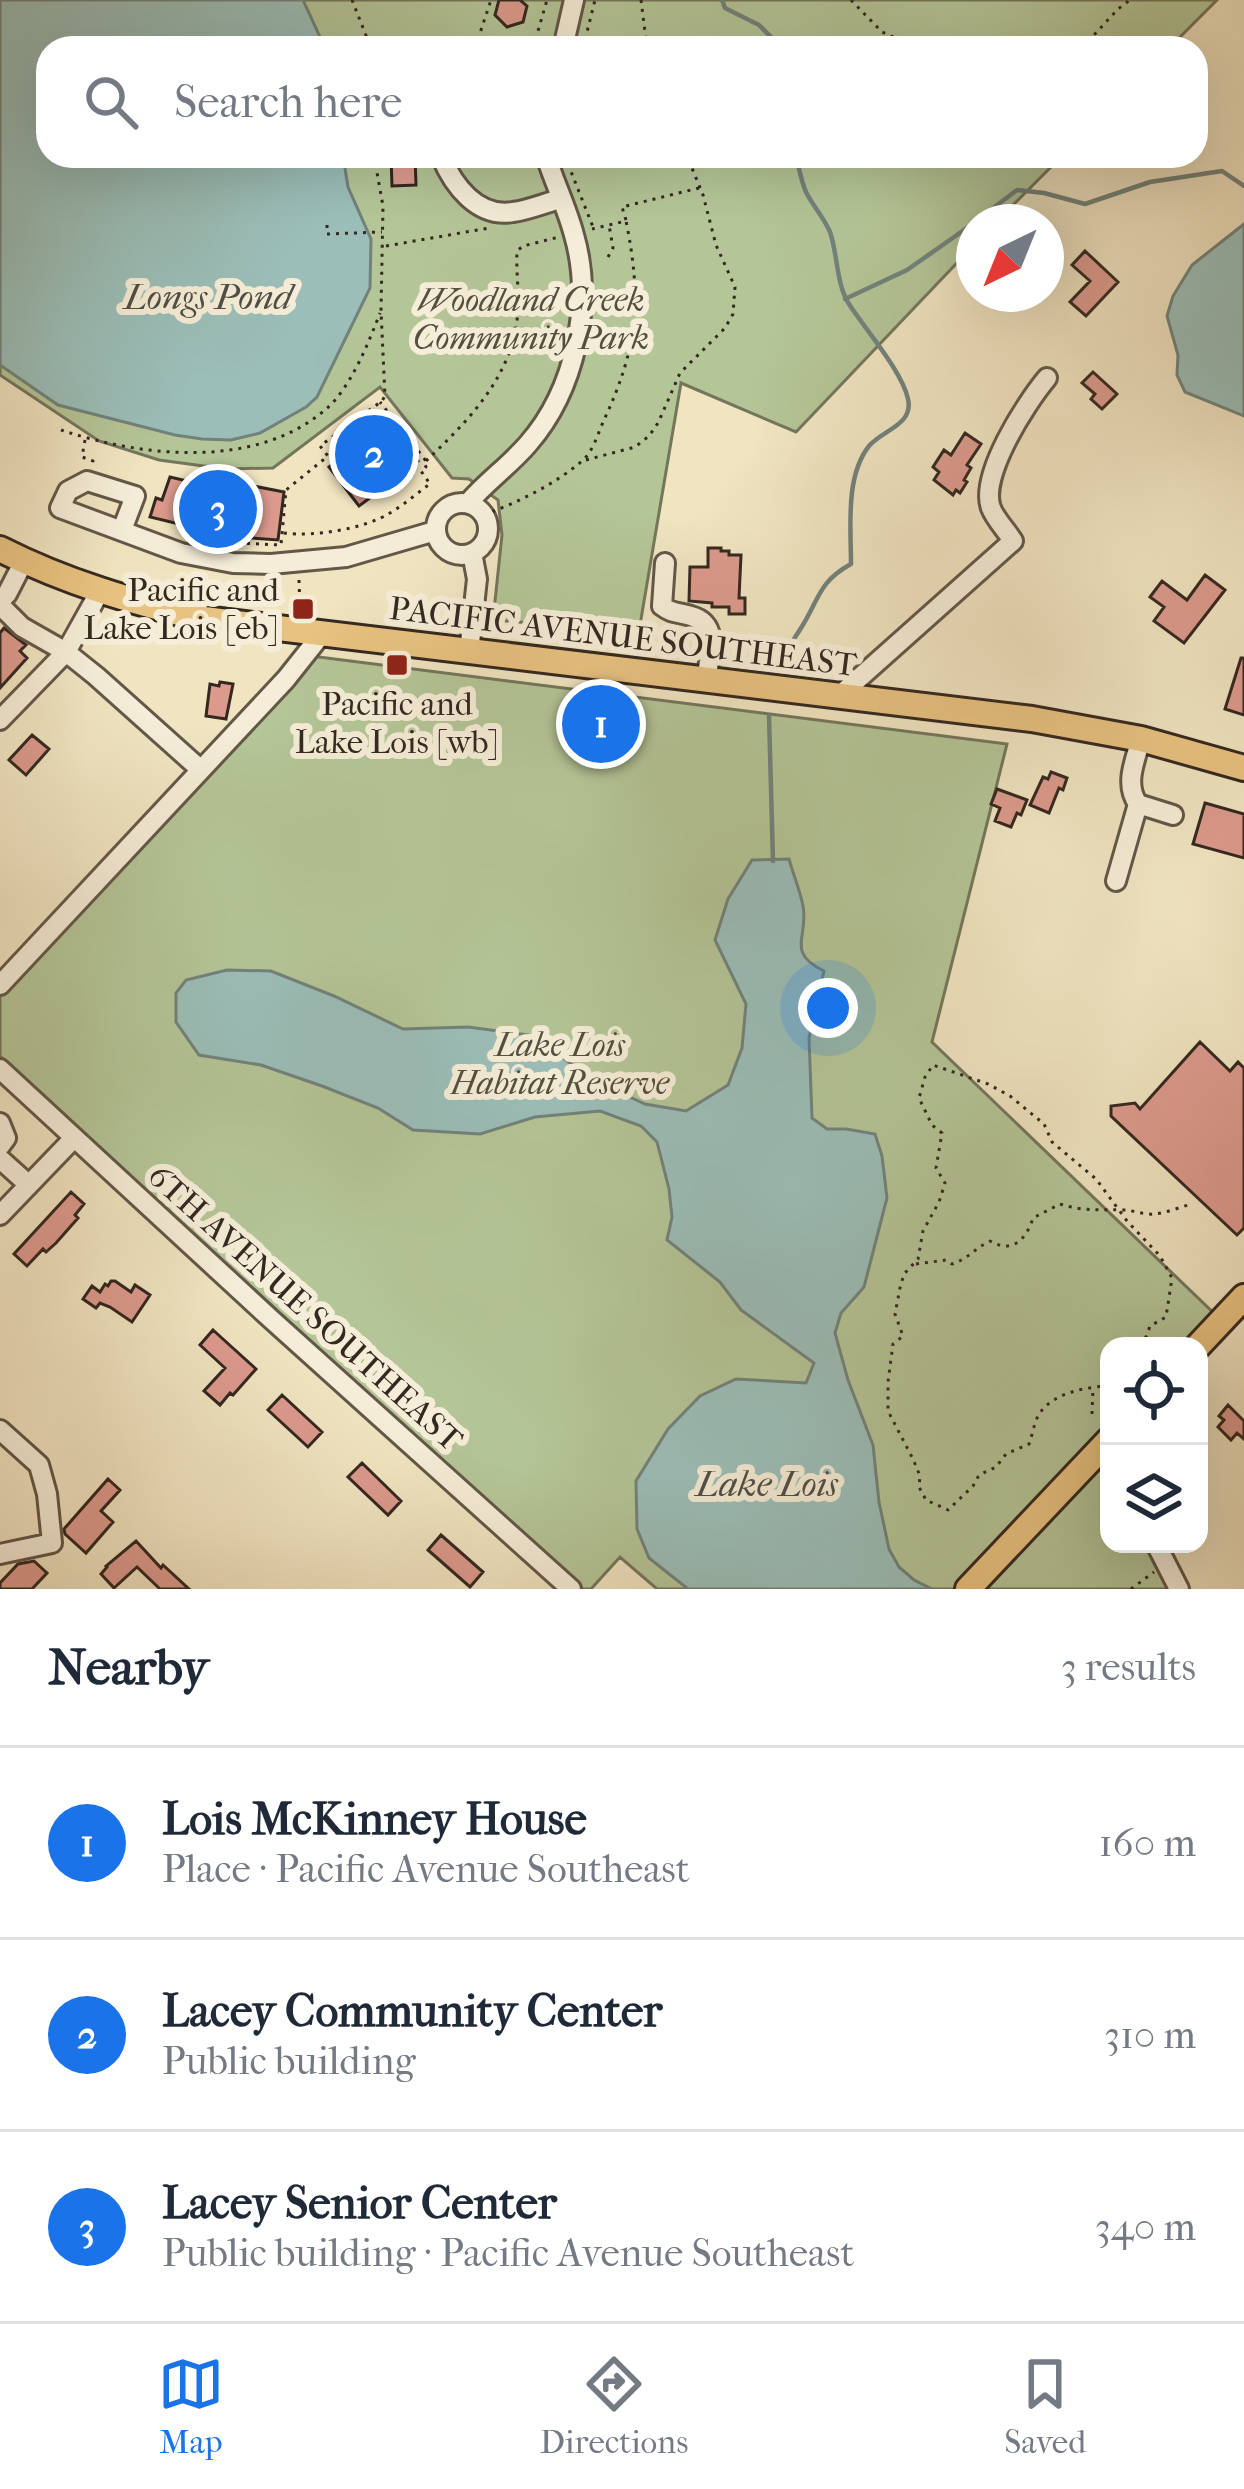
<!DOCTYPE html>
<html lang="en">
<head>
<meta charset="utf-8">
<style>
	:root { --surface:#fff; --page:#f2f2f3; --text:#1f2937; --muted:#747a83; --line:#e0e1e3; --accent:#1a73e8 }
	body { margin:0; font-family:"IM FELL French Canon",serif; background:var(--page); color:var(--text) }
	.controls { position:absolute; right:36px; bottom:36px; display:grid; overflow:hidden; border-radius:24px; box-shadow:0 12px 48px #0002 }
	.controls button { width:108px; height:108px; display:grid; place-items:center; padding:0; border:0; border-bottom:3px solid var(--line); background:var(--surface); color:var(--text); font:60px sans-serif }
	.compass { position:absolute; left:956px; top:204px; width:108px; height:108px; border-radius:50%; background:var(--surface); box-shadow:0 12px 48px #0002; rotate:223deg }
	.you { position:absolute; left:828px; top:1008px; width:42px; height:42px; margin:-30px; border:9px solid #fff; border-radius:50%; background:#1a73e8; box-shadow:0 0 0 18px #1a73e833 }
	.badge { display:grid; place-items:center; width:78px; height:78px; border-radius:50%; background:var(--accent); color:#fff; font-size:39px; font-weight:700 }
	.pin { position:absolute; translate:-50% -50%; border:6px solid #fff; box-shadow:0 3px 12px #0006 }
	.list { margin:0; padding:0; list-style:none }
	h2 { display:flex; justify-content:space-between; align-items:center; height:156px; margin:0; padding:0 48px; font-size:51px }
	h2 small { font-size:39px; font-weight:400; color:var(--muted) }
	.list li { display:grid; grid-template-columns:78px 1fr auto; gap:36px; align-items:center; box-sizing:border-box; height:192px; padding:0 48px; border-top:3px solid var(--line) }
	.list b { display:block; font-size:45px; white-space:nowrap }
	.list p { margin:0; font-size:39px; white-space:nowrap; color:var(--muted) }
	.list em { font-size:39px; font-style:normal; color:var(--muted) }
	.icon { flex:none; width:66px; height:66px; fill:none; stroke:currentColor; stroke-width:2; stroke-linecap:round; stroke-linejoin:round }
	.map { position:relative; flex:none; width:1244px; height:1589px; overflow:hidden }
	.search { position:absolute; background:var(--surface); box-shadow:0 12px 48px #0002; left:36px; right:36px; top:36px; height:132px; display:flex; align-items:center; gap:30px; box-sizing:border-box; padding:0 42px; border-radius:36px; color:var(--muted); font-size:45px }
	.sheet { height:732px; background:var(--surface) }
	nav { display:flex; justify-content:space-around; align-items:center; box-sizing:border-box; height:168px; border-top:3px solid var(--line); background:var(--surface); font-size:33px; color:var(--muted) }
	nav a { display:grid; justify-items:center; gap:6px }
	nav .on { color:var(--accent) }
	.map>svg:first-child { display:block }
	.green { fill:#b4c597; stroke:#74765c; stroke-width:3 }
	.water { fill:#9bbeb8; stroke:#72827b; stroke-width:3 }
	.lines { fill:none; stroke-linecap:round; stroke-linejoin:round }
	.stream { stroke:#72827b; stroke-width:4.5 }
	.building { fill:#dc9a8d; stroke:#342820; stroke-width:3 }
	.minor-casing { stroke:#635748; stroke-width:24 }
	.major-casing { stroke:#342820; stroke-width:30 }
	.path { stroke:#342820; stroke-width:3; stroke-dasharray:3 6; stroke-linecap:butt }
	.minor { stroke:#f5edd7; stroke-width:18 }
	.major { stroke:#e8c280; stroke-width:24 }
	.poi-dot { fill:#8f2418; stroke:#f5edd7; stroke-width:4.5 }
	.labels { text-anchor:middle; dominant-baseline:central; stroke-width:12; stroke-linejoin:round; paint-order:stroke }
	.park-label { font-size:33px; font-style:italic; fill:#544f3e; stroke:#f5edd7 }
	.poi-label { font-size:33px; fill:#342820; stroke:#f5edd7; text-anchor:end }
	.street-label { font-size:33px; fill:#342820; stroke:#f5edd7 }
	.water-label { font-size:36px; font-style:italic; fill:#4e4e46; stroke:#f5edd7 }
</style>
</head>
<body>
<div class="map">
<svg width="1244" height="1589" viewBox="0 0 1244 1589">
	<rect width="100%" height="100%" fill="#f0e4c1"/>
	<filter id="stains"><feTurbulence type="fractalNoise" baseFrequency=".00167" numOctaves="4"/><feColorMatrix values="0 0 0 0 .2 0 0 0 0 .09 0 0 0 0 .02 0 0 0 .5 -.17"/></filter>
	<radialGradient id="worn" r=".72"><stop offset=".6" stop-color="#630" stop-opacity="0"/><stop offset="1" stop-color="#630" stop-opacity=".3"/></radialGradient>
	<!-- green -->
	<path class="green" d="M 0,0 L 1217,0 L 1169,48 L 48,48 L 48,156 L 1062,156 L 996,222 L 974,222 L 974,245 L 796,432 L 681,383 L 639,631 L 493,620 L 502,535 L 498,500 L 469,479 L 452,478 L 380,387 L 273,468 L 226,469 L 159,460 L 99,441 L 0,375 Z
		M 311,656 L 1007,744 L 932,1042 L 1222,1321 L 1197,1346 L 1109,1346 L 1109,1544 L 1156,1544 L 1179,1589 L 657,1589 L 620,1557 L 591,1589 L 580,1589 L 0,1056 L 0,995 Z"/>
	<!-- water -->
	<path class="water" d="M 0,0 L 303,0 L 325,48 L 48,48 L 48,156 L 343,156 L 348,187 L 371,239 L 370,288 L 317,397 L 306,407 L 260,433 L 231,440 L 202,439 L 175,435 L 58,405 L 0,365 Z
		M 1244,224 L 1244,416 L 1185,392 L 1177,375 L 1178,355 L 1167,316 L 1173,296 L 1192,265 Z
		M 789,859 C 793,874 800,890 803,906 C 809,937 785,952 824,971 L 809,1038 L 812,1118 L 827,1129 L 846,1129 L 875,1134 L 882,1156 L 887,1198 L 864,1287 L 841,1313 L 835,1333 L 848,1380 L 873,1445 L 879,1502 L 889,1549 L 899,1567 L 914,1580 L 932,1589 L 688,1589 L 649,1558 L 637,1529 L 636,1481 L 668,1429 L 700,1396 L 736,1379 L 806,1383 L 814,1363 L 741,1310 L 720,1282 L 667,1240 L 672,1217 L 669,1189 L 657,1142 L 641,1126 L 600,1111 L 535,1117 L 480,1134 L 413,1130 L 378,1108 L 322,1086 L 261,1065 L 199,1055 L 176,1022 L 176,993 L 186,980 L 227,970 L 271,971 L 334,996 L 403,1029 L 468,1027 L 536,1036 L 587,1077 L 645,1104 L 686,1111 L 728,1085 L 742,1048 L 746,1004 L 715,940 L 728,899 L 752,860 Z"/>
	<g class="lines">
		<!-- stream -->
		<path class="stream" d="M 722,0 L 725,8 L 759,25 L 782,48
			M 975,222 L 1017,190 L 1044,193 L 1085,204 L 1150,182 L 1222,171 L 1244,186
			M 845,299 L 907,270 L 974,223
			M 785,655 C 789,645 795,638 801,628 C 819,600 818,582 851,564 C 851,528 845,476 869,446 C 882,430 914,425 908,399 C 902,371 865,329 849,304 C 836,284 838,255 830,232 C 824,218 813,206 806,192 C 801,181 799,168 796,156
			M 769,716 L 773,861"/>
	</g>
	<!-- building -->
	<path class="building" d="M 499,0 L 520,0 L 527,6 L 523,22 L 507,27 L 495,15 Z
		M 391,156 L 415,156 L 416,185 L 392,186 Z
		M 1085,251 L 1118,282 L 1086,316 L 1070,302 L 1090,281 L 1072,265 Z
		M 1093,372 L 1117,394 L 1102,409 L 1091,399 L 1095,394 L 1082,383 Z
		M 380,412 L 418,461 L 408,469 L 412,475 L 397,486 L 393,481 L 359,506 L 329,467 L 339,459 L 332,449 Z
		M 965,433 L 981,444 L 967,465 L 971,468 L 964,480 L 967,482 L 960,493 L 956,490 L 953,495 L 934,480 L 939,472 L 933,467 L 944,450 L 951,455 Z
		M 202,476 L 284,492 L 278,540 L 239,537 L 237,544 L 231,543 L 230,549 L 215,546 L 216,541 L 211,540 L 212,532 L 150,517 L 156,498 L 162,500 L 170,477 L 200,484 Z
		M 708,548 L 721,548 L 721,551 L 729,551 L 729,555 L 741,555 L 739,598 L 745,598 L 745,614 L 729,614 L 729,607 L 712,607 L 712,603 L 689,601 L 690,567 L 708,567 Z
		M 1205,575 L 1225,590 L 1184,643 L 1154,621 L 1164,607 L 1150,597 L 1162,581 L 1187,600 Z
		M 4,628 L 26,645 L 20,651 L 27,658 L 0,688 L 0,633 Z
		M 1241,658 L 1244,658 L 1244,715 L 1225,709 Z
		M 220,682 L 233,684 L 226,719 L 206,716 L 210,684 L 219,686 Z
		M 588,703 L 617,706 L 613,744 L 584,741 Z
		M 32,735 L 49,749 L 26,775 L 9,760 Z
		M 1051,772 L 1067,778 L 1063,790 L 1059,788 L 1049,813 L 1030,805 L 1043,777 L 1048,779 Z
		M 997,789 L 1027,800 L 1021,815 L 1017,813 L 1011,827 L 995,821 L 1000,808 L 991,804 Z
		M 1205,803 L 1244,814 L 1244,858 L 1193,844 Z
		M 1200,1042 L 1230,1071 L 1238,1062 L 1244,1068 L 1244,1228 L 1237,1235 L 1111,1116 L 1111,1106 L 1135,1103 L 1140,1109 Z
		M 71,1192 L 84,1204 L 75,1215 L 78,1218 L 56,1243 L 46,1252 L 43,1249 L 27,1266 L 14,1254 Z
		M 111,1281 L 115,1281 L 131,1292 L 135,1285 L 150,1295 L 132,1322 L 110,1307 L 100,1303 L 96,1308 L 83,1299 L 92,1286 L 100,1292 L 105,1284 L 108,1286 Z
		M 213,1330 L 256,1369 L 233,1395 L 230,1393 L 220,1405 L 204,1391 L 225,1368 L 200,1345 Z
		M 282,1395 L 322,1432 L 308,1447 L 268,1410 Z
		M 1228,1405 L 1244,1421 L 1244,1439 L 1237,1433 L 1231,1440 L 1218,1427 L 1224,1420 L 1219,1416 Z
		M 362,1463 L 401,1501 L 388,1515 L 348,1477 Z
		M 108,1479 L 120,1490 L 101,1511 L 113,1522 L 86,1553 L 65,1534 L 64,1529 Z
		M 441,1535 L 483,1572 L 470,1587 L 428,1550 Z
		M 136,1541 L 161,1568 L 163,1565 L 189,1589 L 160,1589 L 137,1567 L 114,1588 L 101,1574 L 107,1567 L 106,1566 Z
		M 34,1561 L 47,1573 L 32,1589 L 0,1589 L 0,1583 L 18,1564 Z"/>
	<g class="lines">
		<!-- minor casing -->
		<g class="minor-casing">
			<path id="minor" d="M 563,48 L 574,0
				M 441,156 C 453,185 477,218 513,212 C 529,210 545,203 560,199
				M436 529a26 26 0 1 1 52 0a26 26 0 1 1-52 0Z
				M 468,503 C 486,482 509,466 528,444 C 575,390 594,304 574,235 C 567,208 554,182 546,156
				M 122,530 L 135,496 L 87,481 L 68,491 L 60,508 L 181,553 L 233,563 L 271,564 L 346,557 L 435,531
				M 665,563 L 662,606 C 672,614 679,612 691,616 C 721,624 709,658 706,680
				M 0,601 L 7,594 L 24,561
				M 0,605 L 22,627 L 66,652 L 96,676 L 201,770
				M 469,652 L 477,579 L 472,553
				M 839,696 L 1013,541 C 1007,531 995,519 991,508 C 979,476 1026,403 1047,378
				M 0,720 L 66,652 L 100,591
				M 1141,739 C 1135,761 1124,784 1138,804 L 1173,815
				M 1116,881 L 1138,804
				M 0,985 L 286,679 L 321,635
				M 0,1069 L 272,1320 L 571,1589
				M 0,1123 L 6,1138 L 0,1146
				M 0,1159 L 29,1185
				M 0,1215 L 74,1138
				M 0,1430 L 39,1465 L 47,1494 L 52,1543 L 0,1554
				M 1156,1544 L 1179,1589"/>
		</g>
		<!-- major casing -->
		<g class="major-casing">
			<path id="major" d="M 0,549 C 65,582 133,602 204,619 L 1032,719 L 1141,739 L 1244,768
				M 1198,1346 L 1244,1297
				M 968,1589 L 1109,1440"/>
		</g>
		<!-- path -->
		<path class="path" d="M 352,0 L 371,48
			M 641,0 L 647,48
			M 851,0 L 882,32 L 918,48
			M 475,48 L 491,0
			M 533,48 L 547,0
			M 583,48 L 595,0
			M 1082,48 L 1118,9 L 1130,0
			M 568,164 L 593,227
			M 626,220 L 622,207 L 699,188
			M 327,225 L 327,234 L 382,232
			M 386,246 L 489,228
			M 608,257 L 613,248 L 609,225
			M 61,430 C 142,457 256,470 326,409 C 350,389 369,342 380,313
			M 85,440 L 82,457 L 93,461 L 92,464
			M 586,460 L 635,447 L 649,436 L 658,423 L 680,373 L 725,328 L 733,314 L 735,287 L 716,245 L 703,195 L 687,156
			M 426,461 C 470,419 515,374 518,309 C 519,290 516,271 517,251 L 523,246 L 559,237
			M 484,515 C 518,502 554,485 582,461 C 593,452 598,433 604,420 C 638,347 642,300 626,221 L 592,229
			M 284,533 C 314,537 364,529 390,513 C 404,505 417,493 430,484 L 421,471 L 426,467 L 424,463 L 426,461 L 380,402
			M 238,543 L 281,545 L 286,490 L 328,456 L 320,446 L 382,401 L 385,396 L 381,311 L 383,206 L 374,156
			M 299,580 L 300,612
			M 916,1264 L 946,1260 L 952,1264 C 968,1259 975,1248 990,1241 C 1012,1254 1026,1240 1033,1218 L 1060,1204 C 1085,1212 1101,1209 1126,1210 C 1135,1211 1145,1215 1154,1214 C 1166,1213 1180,1207 1192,1204
			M 1109,1386 C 1085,1387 1051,1393 1038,1416 C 1034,1424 1032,1436 1029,1444 L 1006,1454 L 996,1467 L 979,1475 L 973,1486 L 948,1510 L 926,1500 L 919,1487 L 920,1476 L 913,1459 L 888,1411 L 888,1382 L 893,1344 L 903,1336 L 895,1314 L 900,1288 L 904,1274 L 918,1259 L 923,1231 L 939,1202 L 945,1183 L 936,1168 L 942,1133 L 932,1125 L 919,1098 L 925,1077 L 933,1065 L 988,1084 L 1010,1096 L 1044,1124 L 1052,1142 L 1096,1179 L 1127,1221 L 1160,1256 L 1172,1278 L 1166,1317 L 1150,1326 L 1146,1337 L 1134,1346
			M 1092,1414 L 1093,1388
			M 1131,1589 L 1154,1572"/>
		<!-- minor -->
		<use href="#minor" class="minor"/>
		<!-- major -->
		<use href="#major" class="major"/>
	</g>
	<!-- markers -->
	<g class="poi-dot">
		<rect x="291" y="597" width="24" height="24" rx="6"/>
		<rect x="385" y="653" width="24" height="24" rx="6"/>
	</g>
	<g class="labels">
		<!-- park labels -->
		<g class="park-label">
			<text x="531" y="300">Woodland Creek<tspan x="531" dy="38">Community Park</tspan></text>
			<text x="560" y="1045">Lake Lois<tspan x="560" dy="38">Habitat Reserve</tspan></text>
		</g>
		<!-- poi labels -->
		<g class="poi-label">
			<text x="279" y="590">Pacific and<tspan x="279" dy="38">Lake Lois [eb]</tspan></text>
			<text x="397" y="704" text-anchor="middle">Pacific and<tspan x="397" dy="38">Lake Lois [wb]</tspan></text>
		</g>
		<!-- street labels -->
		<g class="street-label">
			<text transform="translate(623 637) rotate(7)">PACIFIC AVENUE SOUTHEAST</text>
			<text transform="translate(305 1308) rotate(42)">6TH AVENUE SOUTHEAST</text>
		</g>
		<!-- water labels -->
		<g class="water-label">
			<text x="208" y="297">Longs Pond</text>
			<text x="767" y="1484">Lake Lois</text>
		</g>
	</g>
	<rect width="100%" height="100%" filter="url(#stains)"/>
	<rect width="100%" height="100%" fill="url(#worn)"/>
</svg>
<div class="controls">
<button><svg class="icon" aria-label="locate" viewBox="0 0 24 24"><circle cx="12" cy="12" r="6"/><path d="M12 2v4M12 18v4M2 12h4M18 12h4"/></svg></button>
<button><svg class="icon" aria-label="layers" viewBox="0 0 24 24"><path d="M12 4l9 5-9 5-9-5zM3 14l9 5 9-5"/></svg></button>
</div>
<svg class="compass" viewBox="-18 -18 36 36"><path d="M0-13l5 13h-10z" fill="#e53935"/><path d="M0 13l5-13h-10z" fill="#747a83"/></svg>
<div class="you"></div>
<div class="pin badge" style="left:601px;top:724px">1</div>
<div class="pin badge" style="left:374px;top:454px">2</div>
<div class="pin badge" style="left:218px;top:509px">3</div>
<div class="search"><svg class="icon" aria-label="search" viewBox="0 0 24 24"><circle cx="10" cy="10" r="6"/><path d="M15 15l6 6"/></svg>Search here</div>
</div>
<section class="sheet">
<h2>Nearby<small>3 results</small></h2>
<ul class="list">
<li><span class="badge">1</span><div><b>Lois McKinney House</b><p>Place · Pacific Avenue Southeast</p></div><em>160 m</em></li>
<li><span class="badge">2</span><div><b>Lacey Community Center</b><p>Public building</p></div><em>310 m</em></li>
<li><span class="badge">3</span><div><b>Lacey Senior Center</b><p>Public building · Pacific Avenue Southeast</p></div><em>340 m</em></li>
</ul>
</section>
<nav>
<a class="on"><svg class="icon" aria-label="map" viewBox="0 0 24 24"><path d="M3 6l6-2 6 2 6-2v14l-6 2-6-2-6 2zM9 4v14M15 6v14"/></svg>Map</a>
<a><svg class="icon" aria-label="directions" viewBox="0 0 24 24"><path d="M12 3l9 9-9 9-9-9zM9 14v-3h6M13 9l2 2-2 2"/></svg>Directions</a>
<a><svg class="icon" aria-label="saved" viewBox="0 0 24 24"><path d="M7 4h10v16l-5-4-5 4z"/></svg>Saved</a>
</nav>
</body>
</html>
